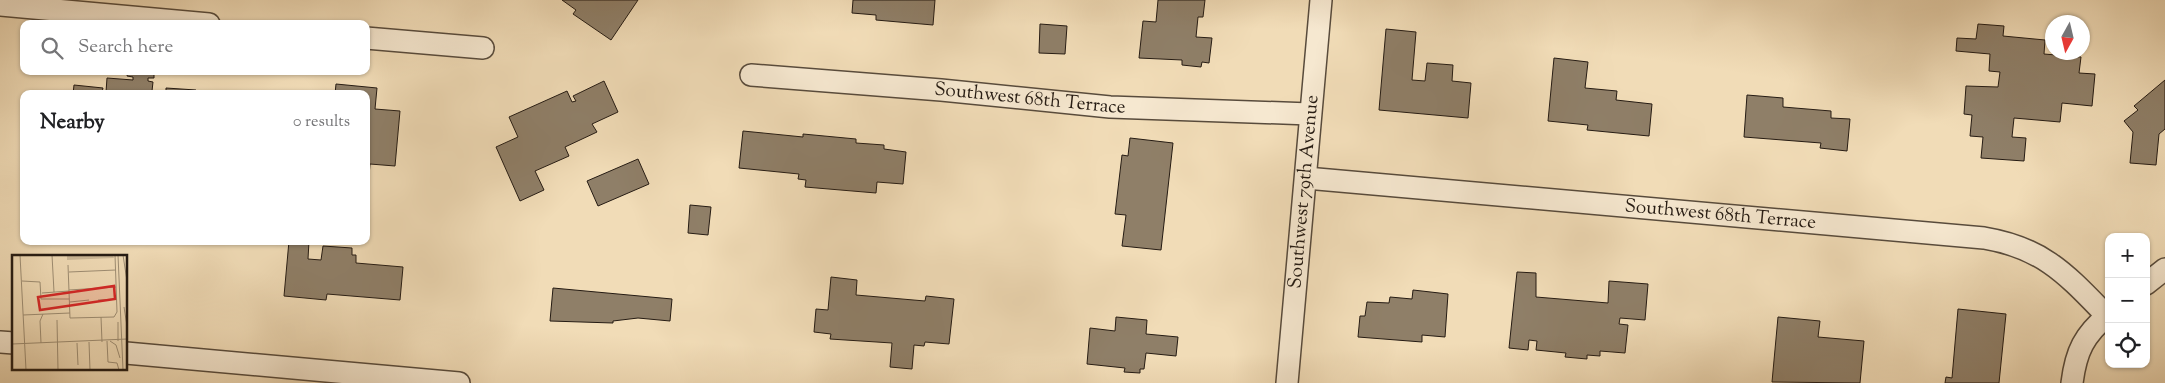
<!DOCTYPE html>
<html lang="en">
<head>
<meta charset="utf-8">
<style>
	:root { --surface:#fff; --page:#f2f2f2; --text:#202124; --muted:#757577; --line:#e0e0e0 }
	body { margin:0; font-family:"Sorts Mill Goudy",serif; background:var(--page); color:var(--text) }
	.controls { position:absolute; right:15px; bottom:15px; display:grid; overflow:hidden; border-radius:10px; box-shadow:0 1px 4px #0004 }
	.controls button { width:45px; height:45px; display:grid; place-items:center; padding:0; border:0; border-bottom:1px solid var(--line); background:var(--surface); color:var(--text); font:25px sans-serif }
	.compass { position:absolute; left:2045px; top:15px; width:45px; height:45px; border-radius:50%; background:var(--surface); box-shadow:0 1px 4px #0004; rotate:188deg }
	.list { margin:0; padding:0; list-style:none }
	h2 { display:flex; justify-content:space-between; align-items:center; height:65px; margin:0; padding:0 20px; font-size:21px }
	h2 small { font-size:16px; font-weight:400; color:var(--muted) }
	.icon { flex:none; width:28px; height:28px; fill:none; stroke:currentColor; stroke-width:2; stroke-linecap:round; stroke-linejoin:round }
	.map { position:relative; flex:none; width:2165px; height:383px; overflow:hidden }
	.search { position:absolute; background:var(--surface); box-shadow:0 1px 4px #0004; left:20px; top:20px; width:350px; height:55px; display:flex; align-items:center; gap:12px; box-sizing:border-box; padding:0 18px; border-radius:10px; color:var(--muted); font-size:19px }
	.panel { position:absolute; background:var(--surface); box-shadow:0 1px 4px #0004; left:20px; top:90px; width:350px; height:155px; border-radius:10px }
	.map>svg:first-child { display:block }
	.building { fill:#8f7f68; stroke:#251b13 }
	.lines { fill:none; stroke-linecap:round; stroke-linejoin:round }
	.street-casing { stroke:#584b3c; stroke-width:24 }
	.street { stroke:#f6e8d0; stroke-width:21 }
	.labels { text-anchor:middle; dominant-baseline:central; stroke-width:5; stroke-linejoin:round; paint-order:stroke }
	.street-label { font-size:19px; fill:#251b13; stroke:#f6e8d0 }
	.inset-road { fill:none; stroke:#9f8f75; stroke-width:1 }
	.view { fill:#d62828; fill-opacity:0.15; stroke:#d62828; stroke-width:2.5 }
	.inset-edge { fill:none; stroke:#251b13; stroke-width:2.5 }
</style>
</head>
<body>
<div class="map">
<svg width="2165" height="383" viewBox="0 0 2165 383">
	<rect width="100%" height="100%" fill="#f1dcb7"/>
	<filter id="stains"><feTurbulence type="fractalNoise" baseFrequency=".004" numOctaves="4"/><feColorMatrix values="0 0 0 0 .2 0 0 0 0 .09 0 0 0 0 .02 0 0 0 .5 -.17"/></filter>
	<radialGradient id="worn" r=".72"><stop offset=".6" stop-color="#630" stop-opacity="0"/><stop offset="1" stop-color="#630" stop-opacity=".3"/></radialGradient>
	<!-- building -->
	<path class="building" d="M 562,0 L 638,0 L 611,40 L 573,14 L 576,10 Z
		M 853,0 L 935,0 L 933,25 L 876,20 L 876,15 L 852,13 Z
		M 1158,0 L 1205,0 L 1203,17 L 1198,17 L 1196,37 L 1212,38 L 1209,63 L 1202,62 L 1201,67 L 1182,65 L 1182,60 L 1139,58 L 1143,21 L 1156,22 Z
		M 1040,24 L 1067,26 L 1065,54 L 1039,53 Z
		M 1978,24 L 2004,26 L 2003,36 L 2045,40 L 2044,54 L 2081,57 L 2079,73 L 2095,74 L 2092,106 L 2062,103 L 2060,122 L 2014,118 L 2012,137 L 2026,138 L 2024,161 L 1981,158 L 1983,137 L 1970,136 L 1972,115 L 1964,114 L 1966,86 L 1998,87 L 2000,72 L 1989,71 L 1990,54 L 1956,51 L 1957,38 L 1976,39 Z
		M 1386,29 L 1416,32 L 1412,80 L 1425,81 L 1427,63 L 1453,65 L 1452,81 L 1471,83 L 1468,118 L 1379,110 Z
		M 1554,58 L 1588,62 L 1585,88 L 1617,91 L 1616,100 L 1652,104 L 1649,136 L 1587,130 L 1588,125 L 1548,121 Z
		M 128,71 L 154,71 L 154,78 L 148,78 L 148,81 L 153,82 L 152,91 L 166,93 L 166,88 L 196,90 L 196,94 L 73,94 L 74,85 L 103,88 L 102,92 L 106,92 L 107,78 L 133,80 L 133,77 L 127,76 Z
		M 2165,80 L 2165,129 L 2159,134 L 2156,165 L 2130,163 L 2133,132 L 2124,121 L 2138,110 L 2134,106 Z
		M 604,81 L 618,112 L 592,124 L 597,132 L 565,147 L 569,156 L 535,171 L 544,190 L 520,201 L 496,147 L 518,137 L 509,117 L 567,91 L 572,102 L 576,101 L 573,96 Z
		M 336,84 L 377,88 L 375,109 L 400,111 L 395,166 L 370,164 L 368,188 L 366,94 L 335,94 Z
		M 1747,95 L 1783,98 L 1783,107 L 1831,111 L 1831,118 L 1850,119 L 1847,151 L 1820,148 L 1821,143 L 1744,137 Z
		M 743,131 L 803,137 L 803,134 L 856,139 L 856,143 L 884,145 L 884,149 L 906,152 L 903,184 L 877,182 L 876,193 L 805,187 L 806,180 L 798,179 L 799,174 L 739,168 Z
		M 1130,138 L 1173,143 L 1161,250 L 1122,246 L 1126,215 L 1115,214 L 1122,155 L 1128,156 Z
		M 638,159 L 649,184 L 598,206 L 587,181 Z
		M 690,205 L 711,207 L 708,235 L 688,233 Z
		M 289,241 L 309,241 L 308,259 L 321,260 L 323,246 L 352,248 L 352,255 L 356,255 L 356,263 L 403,267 L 400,300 L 327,294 L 326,300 L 284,296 Z
		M 1517,272 L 1536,273 L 1536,297 L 1608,303 L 1609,281 L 1648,284 L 1645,320 L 1620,318 L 1619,324 L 1628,325 L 1625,353 L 1600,351 L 1600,356 L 1587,355 L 1587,359 L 1565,357 L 1566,353 L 1536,350 L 1537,341 L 1529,340 L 1528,350 L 1509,348 Z
		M 831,277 L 857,280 L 856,295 L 925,301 L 926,296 L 954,299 L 949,344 L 925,342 L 924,346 L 914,345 L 912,369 L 890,367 L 892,343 L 830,339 L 831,334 L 814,332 L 816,309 L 828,310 Z
		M 553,288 L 672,299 L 670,321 L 638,318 L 613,321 L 613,323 L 550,321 Z
		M 1413,290 L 1448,294 L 1445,337 L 1422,335 L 1422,342 L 1358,337 L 1360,316 L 1365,316 L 1367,302 L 1389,303 L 1390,297 L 1412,299 Z
		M 1958,309 L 2006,314 L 1999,383 L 1945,383 L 1946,377 L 1952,378 Z
		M 1116,317 L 1147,320 L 1146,334 L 1178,337 L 1176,356 L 1146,353 L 1144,369 L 1140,369 L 1140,373 L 1124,372 L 1125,368 L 1087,364 L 1090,328 L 1115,331 Z
		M 1778,317 L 1820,321 L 1818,337 L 1864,341 L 1860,383 L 1772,382 Z"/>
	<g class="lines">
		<!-- street casing -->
		<g class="street-casing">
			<g id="street">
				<path d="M 0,5 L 209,24"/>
				<path d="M 366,38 L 483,48"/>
				<path id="s1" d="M 751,75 L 941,90 L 1110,107 L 1310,114"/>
				<path id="s2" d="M 1306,178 L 1984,238 C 2044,248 2067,275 2107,316"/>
				<path d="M 2146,284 L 2165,269"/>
				<path d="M 0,342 L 14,343"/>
				<path d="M 126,353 L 459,383"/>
				<path id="s3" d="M 1287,383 L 1321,0"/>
				<path d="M 2072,383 C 2076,351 2084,335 2109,314"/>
			</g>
		</g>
		<!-- street -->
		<use href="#street" class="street"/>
	</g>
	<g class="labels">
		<!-- street labels -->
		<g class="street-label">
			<text stroke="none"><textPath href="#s1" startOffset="280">Southwest 68th Terrace</textPath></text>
			<text stroke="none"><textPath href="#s3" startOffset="192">Southwest 79th Avenue</textPath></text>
			<text stroke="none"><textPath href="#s2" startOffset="416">Southwest 68th Terrace</textPath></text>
		</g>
	</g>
	<!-- overview -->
	<g transform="translate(12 255)">
		<rect width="115" height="115" fill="#f1dcb7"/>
		<path d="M 55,0 L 101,0 L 102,3 L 55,5 Z" fill="#cebb9b"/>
		<path class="inset-road" d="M 8,0 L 14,115M 40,0 L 42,37M 106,0 L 111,115M 111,0 L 115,26M 56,10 L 58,63 L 102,62 L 105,57 L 103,0M 57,17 L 104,15M 10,26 L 28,27 L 29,44M 57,35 L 104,32M 30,38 L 57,36M 29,44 L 57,44M 86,45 L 105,44M 58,47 L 77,45M 112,52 L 115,71M 11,60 L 58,58M 89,62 L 90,87M 45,65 L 46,115M 95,86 L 96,107 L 105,108 L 107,115M 98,86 L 104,90 L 108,103M 106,86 L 106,67M 77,87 L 78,115M 29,88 L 28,66 L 31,59M 65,88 L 66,110M 0,89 L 115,84"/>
		<path class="view" d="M 102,31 L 103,44 L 28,55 L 26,42 Z"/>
		<rect width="115" height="115" class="inset-edge"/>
	</g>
	<rect width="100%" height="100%" filter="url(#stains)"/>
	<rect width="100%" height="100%" fill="url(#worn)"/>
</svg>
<div class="controls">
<button>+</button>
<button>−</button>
<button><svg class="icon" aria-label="locate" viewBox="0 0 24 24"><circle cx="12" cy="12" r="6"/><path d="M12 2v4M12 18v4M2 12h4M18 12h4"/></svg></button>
</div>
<svg class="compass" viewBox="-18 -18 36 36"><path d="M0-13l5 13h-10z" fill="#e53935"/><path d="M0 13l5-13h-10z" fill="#757577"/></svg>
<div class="search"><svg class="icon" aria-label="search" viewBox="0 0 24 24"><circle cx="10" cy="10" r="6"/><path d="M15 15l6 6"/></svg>Search here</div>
<section class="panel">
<h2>Nearby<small>0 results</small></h2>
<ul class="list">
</ul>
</section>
</div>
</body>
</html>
